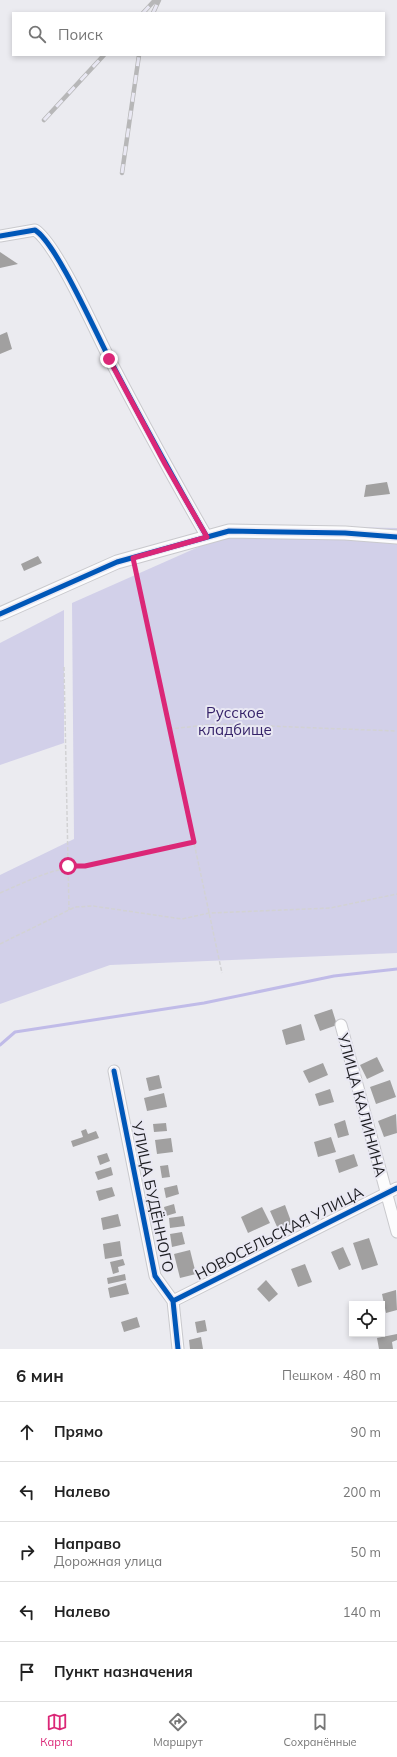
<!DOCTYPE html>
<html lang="ru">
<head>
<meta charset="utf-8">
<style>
	:root { --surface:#fff; --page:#f6f6f6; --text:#222; --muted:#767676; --line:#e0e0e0; --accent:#db2777 }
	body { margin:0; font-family:Mulish,sans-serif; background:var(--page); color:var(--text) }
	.controls { position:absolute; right:12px; bottom:12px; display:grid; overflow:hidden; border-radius:0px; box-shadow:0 2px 6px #0003 }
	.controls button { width:36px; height:36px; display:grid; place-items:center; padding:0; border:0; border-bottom:1px solid var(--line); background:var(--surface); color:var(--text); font:20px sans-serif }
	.stop { position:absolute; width:12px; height:12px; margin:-9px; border:3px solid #db2777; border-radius:50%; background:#fff }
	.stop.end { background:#db2777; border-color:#fff; box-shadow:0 1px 4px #0008 }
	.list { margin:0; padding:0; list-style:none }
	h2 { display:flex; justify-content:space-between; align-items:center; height:52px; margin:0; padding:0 16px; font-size:17px }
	h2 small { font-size:13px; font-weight:400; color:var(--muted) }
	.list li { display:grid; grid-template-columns:26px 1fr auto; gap:12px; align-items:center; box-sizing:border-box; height:60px; padding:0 16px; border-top:1px solid var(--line) }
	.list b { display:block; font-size:15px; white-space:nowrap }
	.list p { margin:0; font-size:13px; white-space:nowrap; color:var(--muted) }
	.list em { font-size:13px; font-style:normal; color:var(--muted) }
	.icon { flex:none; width:22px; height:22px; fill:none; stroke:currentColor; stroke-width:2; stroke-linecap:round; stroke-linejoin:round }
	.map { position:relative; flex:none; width:397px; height:1349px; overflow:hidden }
	.search { position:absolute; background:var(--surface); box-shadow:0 2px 6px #0003; left:12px; right:12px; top:12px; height:44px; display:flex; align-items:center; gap:10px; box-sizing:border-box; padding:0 14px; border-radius:0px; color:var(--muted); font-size:15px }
	.sheet { height:352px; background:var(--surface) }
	nav { display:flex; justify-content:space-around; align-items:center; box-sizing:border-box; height:56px; border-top:1px solid var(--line); background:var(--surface); font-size:11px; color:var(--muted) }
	nav a { display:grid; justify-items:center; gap:2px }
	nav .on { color:var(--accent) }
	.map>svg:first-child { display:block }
	.green { fill:#d2d0e9 }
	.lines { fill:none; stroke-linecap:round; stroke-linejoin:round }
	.stream { stroke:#c0bbe8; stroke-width:3 }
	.building { fill:#a1a0a0 }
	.minor-casing { stroke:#c9c9cd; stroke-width:13 }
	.tertiary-casing { stroke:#c9c9cd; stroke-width:15 }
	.path { stroke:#d2d2d4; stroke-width:1.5; stroke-dasharray:4 2; stroke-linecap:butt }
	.minor { stroke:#fcfcfd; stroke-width:11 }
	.tertiary { stroke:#fcfcfd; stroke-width:13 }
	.rail-casing { stroke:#b7b7b8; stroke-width:4.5 }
	.rail { stroke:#e9e8f3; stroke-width:3; stroke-dasharray:9; stroke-linecap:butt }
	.cycleway-casing { stroke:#e9e8f3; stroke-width:8 }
	.cycleway { stroke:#0057b8; stroke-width:5 }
	.route { stroke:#db2777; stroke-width:5 }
	.labels { text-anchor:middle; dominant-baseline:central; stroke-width:4; stroke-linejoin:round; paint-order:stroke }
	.park-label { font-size:15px; fill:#352269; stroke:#e9e8f3 }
	.street-label { font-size:15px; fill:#1c1c20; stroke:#e9e8f3 }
</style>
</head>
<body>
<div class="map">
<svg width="397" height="1349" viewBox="0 0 397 1349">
	<rect width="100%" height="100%" fill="#ebebf0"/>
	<!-- green -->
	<path class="green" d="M 295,526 L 397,528 L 397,953 L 110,965 L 0,1004 L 0,875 L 74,839 L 72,603 L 230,533 Z
		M 64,610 L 64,743 L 0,765 L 0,643 Z"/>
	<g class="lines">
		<!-- stream -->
		<path class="stream" d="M 0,1045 L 15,1032 L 204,1003 L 334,976 L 397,969"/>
	</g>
	<!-- building -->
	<path class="building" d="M 0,252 L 18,264 L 0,268 Z
		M 7,332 L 12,349 L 0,354 L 0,335 Z
		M 387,482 L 390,494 L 364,497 L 366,485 Z
		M 38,556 L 42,563 L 24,571 L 21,564 Z
		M 332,1009 L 337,1025 L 320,1031 L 314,1015 Z
		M 301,1024 L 305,1040 L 286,1045 L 282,1030 Z
		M 377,1057 L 384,1071 L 367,1079 L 360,1065 Z
		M 323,1063 L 328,1075 L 309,1083 L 303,1071 Z
		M 159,1075 L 162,1088 L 149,1091 L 146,1078 Z
		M 390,1080 L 396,1097 L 376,1104 L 370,1087 Z
		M 330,1089 L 334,1102 L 319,1106 L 315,1094 Z
		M 164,1093 L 167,1107 L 147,1111 L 144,1098 Z
		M 396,1114 L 397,1133 L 384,1137 L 378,1121 Z
		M 345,1120 L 349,1135 L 338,1138 L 334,1124 Z
		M 166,1123 L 167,1131 L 154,1132 L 153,1124 Z
		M 86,1129 L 88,1134 L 96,1131 L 99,1138 L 73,1147 L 71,1141 L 83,1137 L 81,1131 Z
		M 331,1137 L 336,1152 L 318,1157 L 314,1142 Z
		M 171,1138 L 173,1152 L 157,1154 L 155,1140 Z
		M 107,1153 L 110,1161 L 100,1165 L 97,1156 Z
		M 354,1154 L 358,1166 L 339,1173 L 335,1160 Z
		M 168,1165 L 170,1177 L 162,1178 L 160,1166 Z
		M 111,1167 L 113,1175 L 98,1180 L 95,1172 Z
		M 177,1185 L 179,1194 L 166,1198 L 164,1188 Z
		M 112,1187 L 115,1196 L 99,1201 L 96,1191 Z
		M 174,1204 L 176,1213 L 166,1216 L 164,1207 Z
		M 285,1205 L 292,1224 L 278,1229 L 270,1211 Z
		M 262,1207 L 270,1223 L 248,1233 L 241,1217 Z
		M 118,1214 L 121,1226 L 103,1230 L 101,1218 Z
		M 183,1216 L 185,1226 L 170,1228 L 169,1218 Z
		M 182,1232 L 185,1244 L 172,1247 L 170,1234 Z
		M 369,1238 L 378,1265 L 362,1270 L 353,1243 Z
		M 120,1241 L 122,1256 L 105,1259 L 103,1244 Z
		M 343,1247 L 351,1265 L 339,1270 L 331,1252 Z
		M 190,1250 L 196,1274 L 180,1278 L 174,1254 Z
		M 123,1259 L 125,1265 L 118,1267 L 119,1272 L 113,1274 L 110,1262 Z
		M 305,1264 L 312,1282 L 298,1287 L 291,1269 Z
		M 125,1274 L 126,1280 L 108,1284 L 107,1278 Z
		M 266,1280 L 278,1294 L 269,1302 L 257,1289 Z
		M 126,1283 L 129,1294 L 110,1298 L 108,1288 Z
		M 396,1290 L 397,1310 L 386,1313 L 382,1294 Z
		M 137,1317 L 140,1327 L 124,1332 L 121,1322 Z
		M 205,1320 L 207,1331 L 197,1333 L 195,1322 Z
		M 397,1334 L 397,1340 L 392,1342 L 393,1349 L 379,1349 L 377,1338 Z
		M 201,1337 L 203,1349 L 190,1349 L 189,1340 Z"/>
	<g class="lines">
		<!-- minor casing -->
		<g class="minor-casing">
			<path id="minor" d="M 0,236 L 35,230 C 56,243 95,331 109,358 C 141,419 173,478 207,537
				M 341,1025 L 397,1232
				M 114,1071 L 155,1276 L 173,1301 L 178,1349
				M 173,1301 L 397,1188"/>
		</g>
		<!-- tertiary casing -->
		<g class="tertiary-casing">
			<path id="tertiary" d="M 0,614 L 117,562 L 229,531 L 345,533 L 397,537"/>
		</g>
		<!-- path -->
		<path class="path" d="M 135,568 L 222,973
			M 64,667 L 69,910
			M 169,729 L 217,724 L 395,731
			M 0,893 C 28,881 54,867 85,866 L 194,842
			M 0,944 L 75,907 L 93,906 L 182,919 L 209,913 L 330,908 L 397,894"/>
		<!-- minor -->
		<use href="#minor" class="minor"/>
		<!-- tertiary -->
		<use href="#tertiary" class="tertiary"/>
		<!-- rail casing -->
		<g class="rail-casing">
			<path id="rail" d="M 143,13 L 155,0
				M 153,13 L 159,0
				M 44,120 L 104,55
				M 122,173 L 139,55"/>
		</g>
		<!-- rail -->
		<use href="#rail" class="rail"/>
		<!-- cycleway casing -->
		<g class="cycleway-casing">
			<path id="cycleway" d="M 0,236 L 35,230 C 56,243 95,331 109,358 C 141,419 173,478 207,537
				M 0,614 L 117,562 L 229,531 L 345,533 L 397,537
				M 114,1071 L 155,1276 L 173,1301 L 178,1349
				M 173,1301 L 397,1188"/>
		</g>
		<!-- cycleway -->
		<use href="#cycleway" class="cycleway"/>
	</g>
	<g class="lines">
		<!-- route -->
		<path class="route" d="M 68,866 L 85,866 L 194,842 L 133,558 L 207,537 L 165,464 L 109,359"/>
	</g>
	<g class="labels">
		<!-- park labels -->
		<g class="park-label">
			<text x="235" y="712">Русское<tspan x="235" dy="17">кладбище</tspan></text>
		</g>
		<!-- street labels -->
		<g class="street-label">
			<text transform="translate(362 1105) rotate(75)">УЛИЦА КАЛИНИНА</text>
			<text transform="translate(153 1197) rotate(78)">УЛИЦА БУДЁННОГО</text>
			<text transform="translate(279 1233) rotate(-27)">НОВОСЕЛЬСКАЯ УЛИЦА</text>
		</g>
	</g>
</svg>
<div class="controls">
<button><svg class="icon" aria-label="locate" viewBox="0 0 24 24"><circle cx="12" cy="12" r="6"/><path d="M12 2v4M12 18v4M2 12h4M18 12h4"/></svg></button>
</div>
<div class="stop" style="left:68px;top:866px"></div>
<div class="stop end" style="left:109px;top:359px"></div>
<div class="search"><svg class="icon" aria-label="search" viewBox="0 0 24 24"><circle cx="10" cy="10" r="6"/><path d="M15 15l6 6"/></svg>Поиск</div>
</div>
<section class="sheet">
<h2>6 мин<small>Пешком · 480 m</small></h2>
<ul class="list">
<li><svg class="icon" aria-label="ahead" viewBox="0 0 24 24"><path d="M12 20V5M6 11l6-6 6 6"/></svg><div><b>Прямо</b></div><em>90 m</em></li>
<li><svg class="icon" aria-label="left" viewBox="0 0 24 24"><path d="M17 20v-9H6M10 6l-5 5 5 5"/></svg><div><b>Налево</b></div><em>200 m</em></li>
<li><svg class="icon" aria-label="right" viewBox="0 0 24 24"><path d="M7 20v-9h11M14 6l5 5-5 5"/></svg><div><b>Направо</b><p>Дорожная улица</p></div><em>50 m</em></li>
<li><svg class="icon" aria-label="left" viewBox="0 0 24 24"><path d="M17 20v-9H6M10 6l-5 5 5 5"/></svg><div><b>Налево</b></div><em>140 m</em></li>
<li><svg class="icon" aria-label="arrive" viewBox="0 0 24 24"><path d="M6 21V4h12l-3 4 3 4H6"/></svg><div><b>Пункт назначения</b></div></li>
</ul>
</section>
<nav>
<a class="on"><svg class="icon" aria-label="map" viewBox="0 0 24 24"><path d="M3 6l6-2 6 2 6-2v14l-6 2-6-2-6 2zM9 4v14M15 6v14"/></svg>Карта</a>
<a><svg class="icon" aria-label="directions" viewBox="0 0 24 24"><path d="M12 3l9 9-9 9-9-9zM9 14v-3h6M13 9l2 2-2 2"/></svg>Маршрут</a>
<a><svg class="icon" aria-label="saved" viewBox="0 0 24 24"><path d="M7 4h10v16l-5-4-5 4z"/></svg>Сохранённые</a>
</nav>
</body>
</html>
